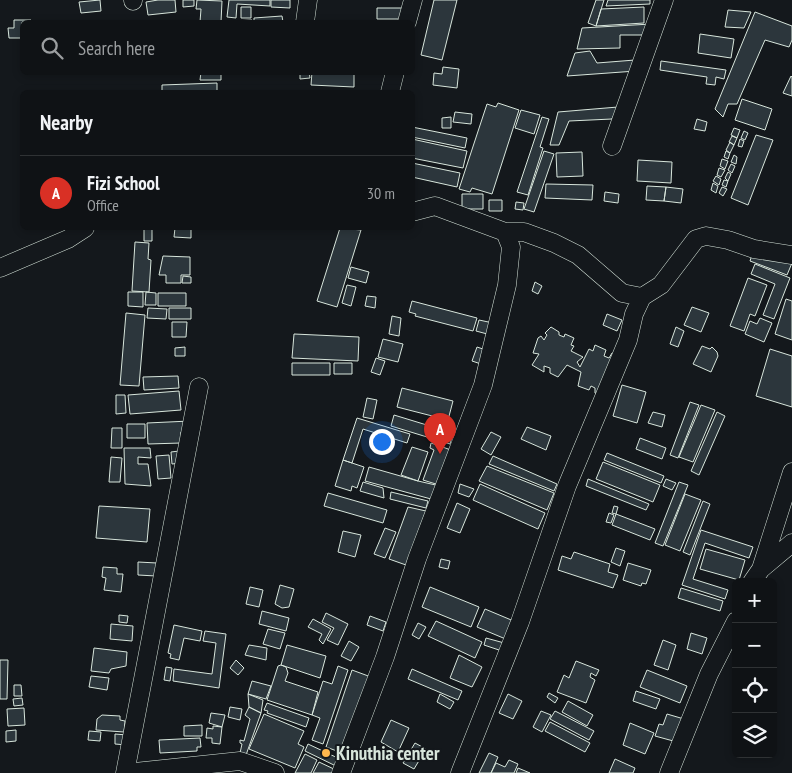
<!DOCTYPE html>
<html lang="en">
<head>
<meta charset="utf-8">
<style>
	:root { --surface:#0f1215; --page:#1d2022; --text:#f1f3f6; --muted:#9b9ea0; --line:#2f3234; --accent:#d93025 }
	body { margin:0; font-family:"PT Sans Narrow",sans-serif; background:var(--page); color:var(--text) }
	.controls { position:absolute; right:15px; bottom:15px; display:grid; overflow:hidden; border-radius:8px; box-shadow:0 2px 8px #0003 }
	.controls button { width:45px; height:45px; display:grid; place-items:center; padding:0; border:0; border-bottom:1px solid var(--line); background:var(--surface); color:var(--text); font:25px sans-serif }
	.you { position:absolute; left:381px; top:441px; width:18px; height:18px; margin:-12px; border:4px solid #fff; border-radius:50%; background:#1a73e8; box-shadow:0 0 0 8px #1a73e833 }
	.badge { display:grid; place-items:center; width:32px; height:32px; border-radius:50%; background:var(--accent); color:#fff; font-size:16px; font-weight:700 }
	.pin { position:absolute; translate:-50% -41px; filter:drop-shadow(0 1px 2px #0008) }
	.pin::after { content:''; position:absolute; top:26px; width:18px; height:15px; background:inherit; clip-path:polygon(0 0,100% 0,50% 100%) }
	.list { margin:0; padding:0; list-style:none }
	h2 { display:flex; justify-content:space-between; align-items:center; height:65px; margin:0; padding:0 20px; font-size:21px }
	h2 small { font-size:16px; font-weight:400; color:var(--muted) }
	.list li { display:grid; grid-template-columns:32px 1fr auto; gap:15px; align-items:center; box-sizing:border-box; height:75px; padding:0 20px; border-top:1px solid var(--line) }
	.list b { display:block; font-size:19px; white-space:nowrap }
	.list p { margin:0; font-size:16px; white-space:nowrap; color:var(--muted) }
	.list em { font-size:16px; font-style:normal; color:var(--muted) }
	.icon { flex:none; width:28px; height:28px; fill:none; stroke:currentColor; stroke-width:2; stroke-linecap:round; stroke-linejoin:round }
	.map { position:relative; flex:none; width:792px; height:773px; overflow:hidden }
	.search { position:absolute; background:var(--surface); box-shadow:0 2px 8px #0003; left:20px; top:20px; width:395px; height:55px; display:flex; align-items:center; gap:12px; box-sizing:border-box; padding:0 18px; border-radius:8px; color:var(--muted); font-size:19px }
	.panel { position:absolute; background:var(--surface); box-shadow:0 2px 8px #0003; left:20px; top:90px; width:395px; height:140px; border-radius:8px }
	.map>svg:first-child { display:block }
	.building { fill:#2c363c; stroke:#d8e6dc }
	.lines { fill:none; stroke-linecap:round; stroke-linejoin:round }
	.minor-casing { stroke:#d8e6dc; stroke-width:19 }
	.minor { stroke:#14181c; stroke-width:18 }
	.poi-dot { fill:#ffb74d; stroke:#14181c; stroke-width:2 }
	.labels { text-anchor:middle; dominant-baseline:central; stroke-width:4; stroke-linejoin:round; paint-order:stroke }
	.poi-label { font-size:19px; font-weight:bold; fill:#d8e6dc; stroke:#14181c; text-anchor:start }
</style>
</head>
<body>
<div class="map">
<svg width="792" height="773" viewBox="0 0 792 773">
	<rect width="100%" height="100%" fill="#14181c"/>
	<!-- building -->
	<path class="building" d="M 100,0 L 101,11 L 81,13 L 79,2 Z
		M 158,0 L 175,0 L 176,12 L 148,15 L 146,2 Z
		M 183,0 L 194,0 L 194,6 L 183,7 Z
		M 197,0 L 222,1 L 221,22 L 200,22 L 201,9 L 196,9 Z
		M 229,0 L 270,0 L 270,6 L 237,4 L 236,18 L 227,17 Z
		M 271,0 L 290,0 L 290,8 L 271,7 Z
		M 434,0 L 457,0 L 442,60 L 421,55 Z
		M 596,0 L 604,0 L 596,26 L 588,23 Z
		M 608,0 L 650,0 L 650,4 L 606,6 Z
		M 241,7 L 251,7 L 251,18 L 241,18 Z
		M 644,7 L 644,23 L 596,26 L 601,9 Z
		M 377,8 L 403,8 L 403,19 L 377,19 Z
		M 728,10 L 751,12 L 744,28 L 725,27 Z
		M 755,12 L 792,26 L 792,40 L 789,47 L 765,40 L 737,104 L 728,104 L 723,117 L 715,109 Z
		M 282,16 L 283,22 L 254,22 L 254,18 Z
		M 14,20 L 31,20 L 31,22 L 22,22 L 22,38 L 9,38 L 8,28 L 14,28 Z
		M 252,20 L 253,22 L 233,22 L 233,21 Z
		M 651,24 L 648,35 L 620,35 L 620,48 L 577,49 L 582,28 Z
		M 700,34 L 734,39 L 731,58 L 698,53 Z
		M 590,51 L 597,63 L 635,60 L 636,71 L 567,76 L 575,53 Z
		M 661,61 L 726,70 L 724,79 L 716,77 L 715,85 L 706,84 L 707,77 L 660,70 Z
		M 443,67 L 459,69 L 457,88 L 433,85 L 434,73 L 442,74 Z
		M 201,72 L 221,72 L 221,80 L 200,80 Z
		M 233,72 L 287,72 L 233,74 Z
		M 300,72 L 309,72 L 310,78 L 300,79 Z
		M 312,72 L 354,72 L 354,87 L 311,85 Z
		M 791,76 L 792,77 L 792,96 L 783,93 Z
		M 217,83 L 217,92 L 162,92 L 162,85 Z
		M 742,99 L 772,109 L 765,130 L 735,120 Z
		M 498,103 L 519,110 L 492,194 L 472,188 L 470,192 L 459,189 L 487,104 L 496,107 Z
		M 618,107 L 612,119 L 569,121 L 559,145 L 550,145 L 558,112 Z
		M 521,110 L 540,115 L 534,134 L 515,128 Z
		M 455,112 L 472,114 L 471,124 L 453,122 Z
		M 451,117 L 451,128 L 442,128 L 442,118 Z
		M 542,117 L 549,119 L 540,147 L 543,148 L 528,195 L 517,192 Z
		M 697,119 L 707,122 L 705,131 L 694,129 Z
		M 412,127 L 467,138 L 465,148 L 412,137 Z
		M 734,128 L 740,130 L 737,138 L 731,135 Z
		M 744,131 L 748,133 L 745,140 L 741,138 Z
		M 756,135 L 773,140 L 748,205 L 731,198 Z
		M 732,136 L 737,138 L 734,145 L 729,142 Z
		M 412,139 L 467,151 L 463,168 L 412,158 Z
		M 740,139 L 744,141 L 742,147 L 738,146 Z
		M 730,142 L 734,145 L 730,153 L 726,150 Z
		M 544,151 L 554,154 L 534,212 L 524,209 Z
		M 726,151 L 730,153 L 728,159 L 724,157 Z
		M 582,152 L 583,176 L 557,177 L 556,153 Z
		M 734,155 L 737,157 L 736,164 L 731,162 Z
		M 722,159 L 728,161 L 725,169 L 720,166 Z
		M 638,160 L 672,162 L 671,183 L 637,181 Z
		M 412,163 L 460,173 L 457,187 L 412,177 Z
		M 731,164 L 735,166 L 732,173 L 728,170 Z
		M 719,168 L 725,170 L 721,177 L 717,175 Z
		M 728,172 L 731,174 L 728,181 L 725,178 Z
		M 716,176 L 721,179 L 719,185 L 713,181 Z
		M 724,180 L 728,181 L 726,187 L 722,185 Z
		M 713,183 L 718,186 L 716,193 L 711,190 Z
		M 546,184 L 593,185 L 592,200 L 545,198 Z
		M 647,186 L 666,187 L 664,201 L 646,200 Z
		M 666,187 L 683,189 L 681,203 L 664,201 Z
		M 722,187 L 727,189 L 723,196 L 719,193 Z
		M 605,192 L 619,194 L 618,203 L 604,201 Z
		M 462,194 L 483,194 L 483,209 L 462,209 Z
		M 489,200 L 502,200 L 502,211 L 489,211 Z
		M 516,202 L 524,203 L 523,210 L 515,209 Z
		M 144,228 L 152,228 L 152,241 L 144,241 Z
		M 175,228 L 191,229 L 191,238 L 174,237 Z
		M 340,228 L 361,230 L 337,307 L 317,301 Z
		M 135,242 L 149,243 L 148,259 L 151,260 L 149,292 L 132,291 Z
		M 754,249 L 792,263 L 787,275 L 750,261 Z
		M 163,256 L 190,257 L 190,275 L 181,275 L 181,283 L 166,283 L 166,275 L 159,275 Z
		M 755,264 L 790,278 L 774,319 L 763,315 L 775,284 L 751,274 Z
		M 351,267 L 369,272 L 366,283 L 348,278 Z
		M 183,276 L 191,277 L 191,283 L 182,283 Z
		M 748,278 L 767,285 L 755,316 L 750,314 L 744,331 L 730,326 Z
		M 535,282 L 542,286 L 538,294 L 532,291 Z
		M 347,285 L 356,287 L 351,306 L 342,303 Z
		M 128,292 L 143,292 L 143,307 L 128,306 Z
		M 146,292 L 156,293 L 156,305 L 145,305 Z
		M 158,293 L 186,293 L 186,306 L 158,306 Z
		M 367,296 L 376,297 L 375,308 L 365,306 Z
		M 786,299 L 792,301 L 792,340 L 775,334 Z
		M 412,301 L 477,318 L 473,331 L 415,316 L 416,314 L 409,312 Z
		M 692,307 L 709,313 L 701,332 L 684,325 Z
		M 148,308 L 167,309 L 166,319 L 147,318 Z
		M 169,308 L 191,308 L 191,319 L 169,319 Z
		M 126,313 L 145,315 L 139,386 L 120,385 Z
		M 607,314 L 622,320 L 617,331 L 603,325 Z
		M 392,316 L 401,318 L 399,336 L 389,334 Z
		M 760,318 L 772,323 L 764,342 L 745,334 L 750,321 L 757,324 Z
		M 479,320 L 493,323 L 491,335 L 476,331 Z
		M 172,322 L 187,322 L 186,337 L 172,337 Z
		M 551,327 L 559,332 L 559,335 L 564,337 L 565,334 L 574,338 L 571,345 L 574,346 L 571,351 L 583,357 L 577,362 L 580,367 L 589,349 L 593,351 L 595,345 L 606,350 L 604,356 L 609,358 L 612,353 L 619,357 L 602,396 L 595,393 L 595,388 L 591,386 L 589,390 L 578,386 L 581,372 L 567,365 L 558,377 L 550,373 L 550,368 L 544,366 L 544,372 L 532,365 L 539,354 L 533,353 L 538,338 L 541,336 L 544,340 L 547,335 L 545,333 Z
		M 676,327 L 684,331 L 678,347 L 670,344 Z
		M 294,334 L 359,337 L 358,361 L 292,358 Z
		M 383,339 L 403,344 L 398,362 L 378,357 Z
		M 702,346 L 710,349 L 712,347 L 717,352 L 718,356 L 711,372 L 693,364 Z
		M 185,347 L 185,356 L 175,356 L 175,348 Z
		M 477,347 L 486,350 L 481,364 L 472,361 Z
		M 770,349 L 792,356 L 792,407 L 756,396 Z
		M 376,358 L 385,361 L 380,375 L 371,372 Z
		M 292,363 L 330,363 L 330,375 L 292,375 Z
		M 334,363 L 352,363 L 352,374 L 334,374 Z
		M 178,376 L 179,388 L 144,390 L 143,377 Z
		M 622,385 L 646,392 L 637,423 L 613,416 Z
		M 402,388 L 453,401 L 448,420 L 397,407 Z
		M 179,391 L 181,410 L 130,414 L 128,395 Z
		M 116,395 L 125,395 L 126,413 L 116,414 Z
		M 367,398 L 377,400 L 373,419 L 363,417 Z
		M 690,402 L 699,405 L 678,458 L 670,455 Z
		M 701,405 L 715,410 L 693,462 L 679,457 Z
		M 653,412 L 665,415 L 662,427 L 648,423 Z
		M 717,412 L 725,416 L 699,475 L 691,471 Z
		M 394,415 L 453,433 L 450,444 L 391,426 Z
		M 357,418 L 410,434 L 407,443 L 363,429 L 352,463 L 343,460 Z
		M 190,421 L 191,432 L 181,432 L 181,443 L 148,444 L 147,423 Z
		M 127,424 L 145,424 L 145,438 L 127,438 Z
		M 527,427 L 551,436 L 546,450 L 521,439 Z
		M 112,428 L 122,428 L 122,448 L 111,448 Z
		M 491,432 L 501,437 L 491,455 L 481,449 Z
		M 640,438 L 666,448 L 662,459 L 636,449 Z
		M 431,443 L 451,450 L 439,485 L 423,480 L 434,450 L 430,448 Z
		M 412,447 L 428,452 L 418,481 L 401,475 Z
		M 124,448 L 150,448 L 151,458 L 138,457 L 138,464 L 148,464 L 151,486 L 125,484 Z
		M 179,451 L 181,463 L 172,464 L 171,452 Z
		M 607,453 L 664,476 L 661,483 L 604,460 Z
		M 169,455 L 171,478 L 158,479 L 156,456 Z
		M 493,456 L 557,484 L 554,491 L 489,464 Z
		M 111,457 L 122,458 L 120,482 L 109,482 Z
		M 343,460 L 364,467 L 357,488 L 352,486 L 351,491 L 335,486 Z
		M 603,462 L 660,485 L 653,502 L 596,479 Z
		M 487,466 L 554,493 L 547,510 L 479,481 Z
		M 369,467 L 418,481 L 440,486 L 431,499 L 365,481 Z
		M 588,479 L 649,504 L 646,510 L 586,486 Z
		M 666,479 L 676,483 L 672,490 L 663,486 Z
		M 363,482 L 383,488 L 384,498 L 360,491 Z
		M 679,482 L 688,485 L 663,546 L 655,543 Z
		M 460,484 L 474,489 L 469,497 L 458,493 Z
		M 480,484 L 545,513 L 538,529 L 473,500 Z
		M 391,492 L 428,501 L 426,508 L 390,499 Z
		M 328,493 L 387,510 L 383,523 L 324,506 Z
		M 685,494 L 701,500 L 680,551 L 665,545 Z
		M 703,501 L 710,504 L 690,555 L 683,552 Z
		M 457,503 L 470,509 L 460,533 L 447,528 Z
		M 99,506 L 150,509 L 147,542 L 96,538 Z
		M 614,506 L 618,507 L 616,514 L 612,513 Z
		M 408,507 L 426,511 L 406,565 L 389,559 Z
		M 609,513 L 614,515 L 611,523 L 606,522 Z
		M 616,514 L 655,529 L 650,540 L 612,525 Z
		M 385,528 L 396,532 L 385,558 L 374,554 Z
		M 701,530 L 753,547 L 749,558 L 705,543 L 693,579 L 728,590 L 725,599 L 682,585 Z
		M 343,531 L 361,535 L 355,557 L 338,552 Z
		M 616,548 L 625,551 L 620,566 L 611,562 Z
		M 706,549 L 745,560 L 739,580 L 700,569 Z
		M 574,552 L 610,564 L 608,572 L 618,575 L 613,588 L 558,570 L 562,556 L 571,559 Z
		M 441,559 L 450,561 L 448,569 L 439,567 Z
		M 138,562 L 157,563 L 156,576 L 138,575 Z
		M 628,563 L 651,570 L 646,584 L 642,583 L 641,586 L 623,580 Z
		M 103,567 L 117,568 L 117,574 L 123,574 L 121,592 L 104,590 L 106,578 L 102,577 Z
		M 280,585 L 294,589 L 289,607 L 282,608 L 275,604 Z
		M 250,587 L 263,590 L 259,607 L 246,604 Z
		M 430,587 L 479,607 L 471,627 L 422,607 Z
		M 681,588 L 723,601 L 720,611 L 678,598 Z
		M 485,609 L 516,622 L 508,640 L 477,627 Z
		M 262,611 L 289,618 L 286,631 L 259,624 Z
		M 326,613 L 348,624 L 338,645 L 327,640 L 334,628 L 322,622 Z
		M 119,615 L 128,616 L 127,623 L 119,622 Z
		M 370,616 L 386,622 L 383,631 L 367,625 Z
		M 313,619 L 331,629 L 323,644 L 319,640 L 322,634 L 308,627 Z
		M 436,621 L 482,642 L 475,658 L 428,636 Z
		M 418,623 L 426,627 L 419,639 L 412,635 Z
		M 111,624 L 133,626 L 132,641 L 110,639 Z
		M 174,625 L 202,631 L 200,641 L 184,638 L 179,660 L 170,658 L 171,654 L 168,653 Z
		M 268,629 L 285,633 L 280,649 L 263,644 Z
		M 205,631 L 226,634 L 219,688 L 173,681 L 174,669 L 212,674 L 216,643 L 203,641 Z
		M 691,633 L 707,638 L 702,654 L 687,649 Z
		M 486,638 L 508,644 L 505,652 L 484,645 Z
		M 663,640 L 676,645 L 668,670 L 654,665 Z
		M 349,641 L 359,647 L 351,661 L 341,656 Z
		M 249,645 L 267,648 L 266,660 L 245,655 Z
		M 287,645 L 326,656 L 320,678 L 281,665 Z
		M 94,648 L 127,652 L 126,666 L 111,669 L 109,673 L 91,671 Z
		M 459,655 L 482,667 L 472,687 L 450,678 Z
		M 0,660 L 8,660 L 7,699 L 0,699 Z
		M 236,660 L 244,668 L 238,675 L 230,668 Z
		M 576,661 L 599,670 L 596,676 L 591,673 L 590,677 L 595,680 L 586,703 L 557,692 L 564,675 L 569,678 Z
		M 281,665 L 286,667 L 288,673 L 285,681 L 318,692 L 312,715 L 267,700 L 278,666 Z
		M 338,666 L 348,670 L 323,744 L 312,740 L 320,718 L 312,715 L 323,681 L 332,684 Z
		M 166,667 L 172,668 L 170,681 L 164,680 Z
		M 412,669 L 462,691 L 458,700 L 408,679 Z
		M 352,670 L 371,677 L 345,754 L 326,747 Z
		M 647,670 L 687,686 L 680,703 L 640,687 Z
		M 91,676 L 109,678 L 107,690 L 89,687 Z
		M 252,681 L 271,686 L 266,699 L 248,694 Z
		M 14,685 L 21,685 L 22,696 L 14,696 Z
		M 636,691 L 660,699 L 656,709 L 633,701 Z
		M 549,693 L 558,698 L 555,703 L 547,697 Z
		M 248,694 L 263,700 L 261,713 L 249,707 Z
		M 440,694 L 454,702 L 450,709 L 437,702 Z
		M 508,694 L 522,701 L 513,719 L 499,713 Z
		M 22,698 L 23,705 L 14,706 L 13,699 Z
		M 568,701 L 593,715 L 587,726 L 562,712 Z
		M 267,703 L 309,718 L 306,727 L 267,713 L 268,711 L 264,710 Z
		M 230,707 L 242,709 L 240,720 L 228,717 Z
		M 249,707 L 261,713 L 246,755 L 240,753 L 242,744 L 240,743 L 240,740 L 244,741 L 250,719 L 245,715 Z
		M 24,708 L 25,725 L 8,726 L 7,709 Z
		M 541,711 L 551,715 L 542,732 L 533,727 Z
		M 555,711 L 594,731 L 589,740 L 550,719 Z
		M 211,713 L 225,715 L 222,727 L 209,723 Z
		M 264,714 L 304,731 L 298,744 L 304,747 L 295,768 L 249,749 Z
		M 667,714 L 684,719 L 677,742 L 655,736 L 659,724 L 663,725 Z
		M 102,715 L 120,716 L 120,720 L 125,721 L 124,732 L 96,730 L 97,719 Z
		M 391,720 L 409,728 L 398,752 L 381,742 Z
		M 550,722 L 590,743 L 585,752 L 545,731 Z
		M 630,723 L 654,733 L 645,754 L 623,745 Z
		M 202,725 L 202,736 L 184,736 L 184,726 Z
		M 213,726 L 222,727 L 220,744 L 212,743 L 212,738 L 206,738 L 207,728 L 213,729 Z
		M 16,730 L 16,741 L 6,742 L 6,731 Z
		M 89,731 L 101,732 L 100,741 L 88,740 Z
		M 115,734 L 127,735 L 127,745 L 115,744 Z
		M 200,738 L 201,747 L 197,747 L 197,751 L 160,753 L 159,740 Z
		M 415,743 L 426,749 L 414,769 L 403,763 Z
		M 308,744 L 342,760 L 338,767 L 305,751 Z
		M 489,753 L 498,757 L 491,773 L 479,773 Z
		M 305,754 L 317,760 L 311,773 L 295,773 Z
		M 615,759 L 635,768 L 633,773 L 609,773 Z
		M 509,760 L 518,764 L 514,773 L 491,773 L 496,763 L 505,767 Z
		M 319,762 L 336,770 L 334,773 L 313,773 Z
		M 518,768 L 530,773 L 516,773 Z"/>
	<g class="lines">
		<!-- minor casing -->
		<g class="minor-casing">
			<path id="minor" d="M 133,0 L 133,1
				M 305,22 L 308,0
				M 407,22 L 413,0
				M 390,92 L 395,72
				M 612,146 L 664,0
				M 505,232 L 524,232 L 554,243 L 578,255 L 622,293 L 642,297
				M 0,268 L 68,239 L 85,228
				M 761,569 L 792,472
				M 752,582 L 761,569 L 792,543
				M 125,773 L 199,387
				M 125,773 L 240,761 L 275,773
				M 341,773 L 385,657 L 417,559 L 483,385 L 507,285 L 511,247 L 505,232 L 435,206 L 412,212
				M 460,773 L 520,622 L 567,486 L 628,340 L 634,314 L 642,297 L 661,285 L 696,239 L 706,236 L 728,240 L 754,249 L 792,255
				M 669,773 L 709,674 L 736,621"/>
		</g>
		<!-- minor -->
		<use href="#minor" class="minor"/>
	</g>
	<!-- markers -->
	<circle class="poi-dot" cx="326" cy="753" r="5"/>
	<g class="labels">
		<!-- poi labels -->
		<g class="poi-label">
			<text x="336" y="753">Kinuthia center</text>
		</g>
	</g>
</svg>
<div class="controls">
<button>+</button>
<button>−</button>
<button><svg class="icon" aria-label="locate" viewBox="0 0 24 24"><circle cx="12" cy="12" r="6"/><path d="M12 2v4M12 18v4M2 12h4M18 12h4"/></svg></button>
<button><svg class="icon" aria-label="layers" viewBox="0 0 24 24"><path d="M12 4l9 5-9 5-9-5zM3 14l9 5 9-5"/></svg></button>
</div>
<div class="you"></div>
<div class="pin badge" style="left:440px;top:454px">A</div>
<div class="search"><svg class="icon" aria-label="search" viewBox="0 0 24 24"><circle cx="10" cy="10" r="6"/><path d="M15 15l6 6"/></svg>Search here</div>
<section class="panel">
<h2>Nearby<small></small></h2>
<ul class="list">
<li><span class="badge">A</span><div><b>Fizi School</b><p>Office</p></div><em>30 m</em></li>
</ul>
</section>
</div>
</body>
</html>
